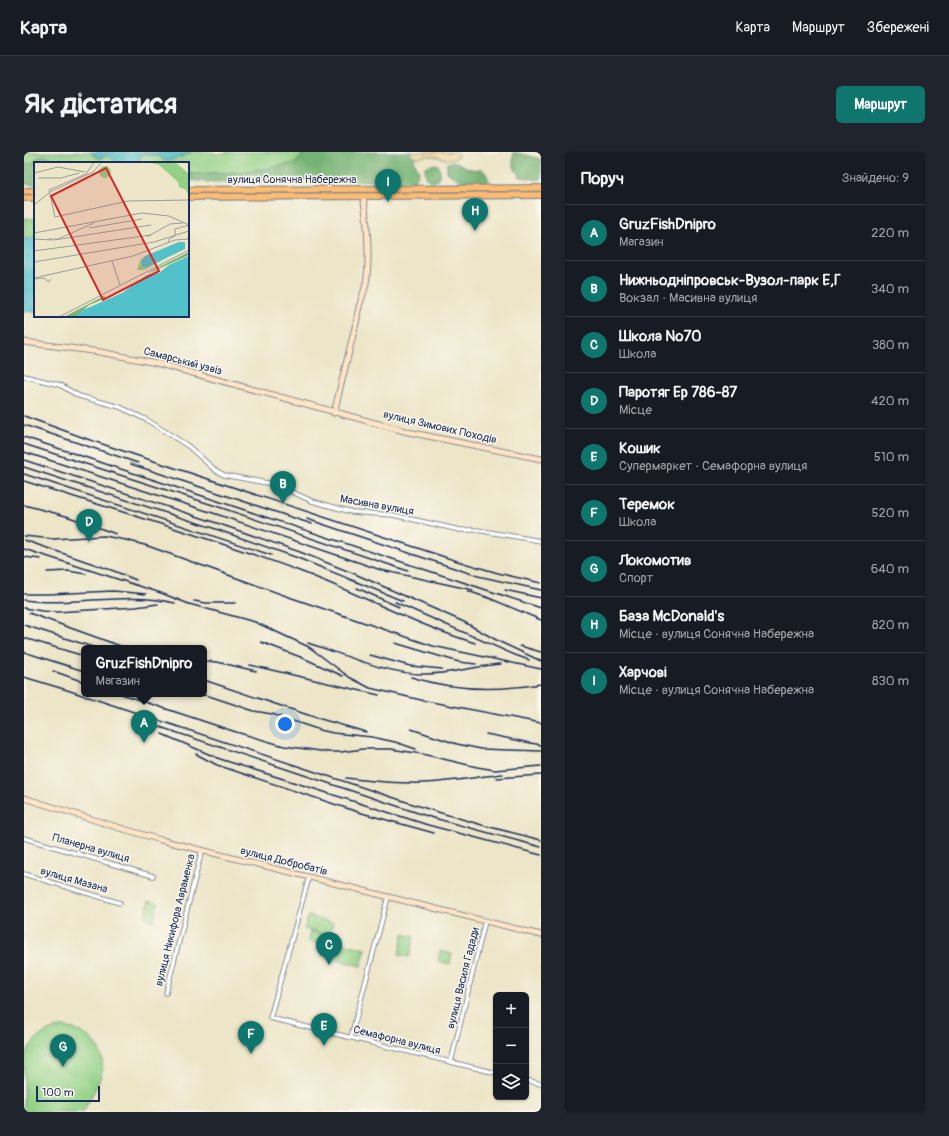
<!DOCTYPE html>
<html lang="uk">
<head>
<meta charset="utf-8">
<style>
	:root { --surface:#171b24; --page:#20242c; --text:#f1f3f6; --muted:#9ea1a6; --line:#363941; --accent:#0f766e }
	body { margin:0; font-family:Pangolin,sans-serif; background:var(--page); color:var(--text) }
	.controls { position:absolute; right:12px; bottom:12px; display:grid; overflow:hidden; border-radius:6px; box-shadow:0 1px 3px #0004 }
	.controls button { width:36px; height:36px; display:grid; place-items:center; padding:0; border:0; border-bottom:1px solid var(--line); background:var(--surface); color:var(--text); font:20px sans-serif }
	.scale { position:absolute; left:12px; bottom:10px; width:64px; box-sizing:border-box; padding-left:4px; border:2px solid #1b2f5e; border-top:0; font-size:11px; line-height:14px; white-space:nowrap; color:#1b2f5e; -webkit-text-stroke:3px #fbf7ec; paint-order:stroke }
	.you { position:absolute; left:261px; top:572px; width:14px; height:14px; margin:-10px; border:3px solid #fff; border-radius:50%; background:#1a73e8; box-shadow:0 0 0 6px #1a73e833 }
	.badge { display:grid; place-items:center; width:26px; height:26px; border-radius:50%; background:var(--accent); color:#fff; font-size:13px; font-weight:700 }
	.pin { position:absolute; translate:-50% -33px; filter:drop-shadow(0 1px 2px #0008) }
	.pin::after { content:''; position:absolute; top:21px; width:14px; height:12px; background:inherit; clip-path:polygon(0 0,100% 0,50% 100%) }
	.popup { position:absolute; left:57px; top:493px; width:126px; height:52px; box-sizing:border-box; display:grid; place-content:center; border-radius:6px; background:var(--surface); filter:drop-shadow(0 1px 3px #0005); font-size:13px; white-space:nowrap; color:var(--muted) }
	.popup b { font-size:15px; color:var(--text) }
	.popup::after { content:''; position:absolute; left:50%; top:100%; margin-left:-8px; border:8px solid transparent; border-top-color:var(--surface) }
	.list { margin:0; padding:0; list-style:none }
	h2 { display:flex; justify-content:space-between; align-items:center; height:52px; margin:0; padding:0 16px; font-size:17px }
	h2 small { font-size:13px; font-weight:400; color:var(--muted) }
	.list li { display:grid; grid-template-columns:26px 1fr auto; gap:12px; align-items:center; box-sizing:border-box; height:56px; padding:0 16px; border-top:1px solid var(--line) }
	.list b { display:block; font-size:15px; white-space:nowrap }
	.list p { margin:0; font-size:13px; white-space:nowrap; color:var(--muted) }
	.list em { font-size:13px; font-style:normal; color:var(--muted) }
	.icon { flex:none; width:22px; height:22px; fill:none; stroke:currentColor; stroke-width:2; stroke-linecap:round; stroke-linejoin:round }
	.map { position:relative; flex:none; width:517px; height:960px; overflow:hidden; border-radius:6px }
	header { display:flex; align-items:center; gap:24px; box-sizing:border-box; height:56px; padding:0 20px; background:var(--surface); border-bottom:1px solid var(--line) }
	header strong { font-size:19px }
	nav { display:flex; gap:22px; margin-inline-start:auto; font-size:14px }
	.intro { display:flex; align-items:center; justify-content:space-between; box-sizing:border-box; height:96px; padding:0 24px }
	h1 { margin:0; font-size:28px }
	.button { padding:10px 18px; border-radius:6px; background:var(--accent); color:#fff; font-size:14px; font-weight:700 }
	main { display:flex; gap:24px; padding:0 24px }
	aside { flex:1; background:var(--surface); border-radius:6px; box-shadow:0 1px 3px #0004 }
	.map>svg:first-child { display:block }
	.green { fill:#94d187; stroke:#588072 }
	.forest { fill:#77b374; stroke:#497169 }
	.sand { fill:#eeda9e; stroke:#84847e }
	.water { fill:#53c1ca; stroke:#377894 }
	.lines { fill:none; stroke-linecap:round; stroke-linejoin:round }
	.street-casing { stroke:#848a92; stroke-width:5.5 }
	.secondary-casing { stroke:#848a92; stroke-width:7 }
	.primary-casing { stroke:#848a92; stroke-width:8 }
	.street { stroke:#fff; stroke-width:3.5 }
	.secondary { stroke:#ffe4c6; stroke-width:5 }
	.primary { stroke:#febc70; stroke-width:5.5 }
	.rail { stroke:#1b2f5e; stroke-width:1.5 }
	.labels { text-anchor:middle; dominant-baseline:central; stroke-width:3; stroke-linejoin:round; paint-order:stroke }
	.street-label { font-size:11px; fill:#1b2f5e; stroke:#fbf7ec }
	.inset-road { fill:none; stroke:#989c9d; stroke-width:1 }
	.view { fill:#d62828; fill-opacity:0.15; stroke:#d62828; stroke-width:2 }
	.inset-edge { fill:none; stroke:#1b2f5e; stroke-width:2 }
</style>
</head>
<body>
<header>
<strong>Карта</strong>
<nav><a>Карта</a><a>Маршрут</a><a>Збережені</a></nav>
</header>
<div class="intro"><h1>Як дістатися</h1><a class="button">Маршрут</a></div>
<main>
<div class="map">
<svg width="517" height="960" viewBox="0 0 517 960">
	<rect width="100%" height="100%" fill="#fbf7ec"/>
	<filter id="ink" filterUnits="userSpaceOnUse"><feTurbulence type="fractalNoise" baseFrequency=".025" numOctaves="2"/><feDisplacementMap in="SourceGraphic" scale="8" xChannelSelector="R" yChannelSelector="G"/><feConvolveMatrix kernelMatrix="1 2 1 2 8 2 1 2 1" color-interpolation-filters="sRGB"/></filter>
	<filter id="wash" filterUnits="userSpaceOnUse"><feTurbulence type="fractalNoise" baseFrequency=".012" numOctaves="4" result="noise"/><feDisplacementMap in="SourceGraphic" scale="16" xChannelSelector="R" yChannelSelector="G"/><feGaussianBlur stdDeviation="0.9" result="paint"/><feColorMatrix in="noise" values="0 0 0 0 0 0 0 0 0 0 0 0 0 0 0 0 0 1.4 0 .05"/><feComposite in="paint" operator="in"/></filter>
	<g filter="url(#wash)">
		<rect width="100%" height="100%" fill="#ece5c7"/>
		<!-- green -->
		<path class="green" d="M 0,0 L 68,0 L 69,3 L 76,6 L 83,3 L 96,11 L 36,11 L 12,7 L 8,12 L 0,12 Z
			M 168,0 L 187,0 L 194,2 L 206,0 L 278,0 L 278,5 L 271,11 L 245,16 L 219,20 L 164,22 L 164,11 L 115,11 L 115,5 L 120,2 L 135,4 L 141,9 L 157,5 Z
			M 0,66 L 11,67 L 11,86 L 0,87 Z
			M 125,749 L 134,751 L 130,769 L 121,766 Z
			M 284,764 L 309,771 L 305,783 L 280,777 Z
			M 286,779 L 301,783 L 298,793 L 284,789 Z
			M 379,782 L 390,785 L 385,805 L 375,803 Z
			M 306,788 L 342,797 L 337,814 L 302,805 Z
			M 416,799 L 428,802 L 426,812 L 414,809 Z
			M 38,875 C 63,877 84,896 77,923 C 74,934 64,950 59,960 L 0,960 C 0,948 0,935 0,923 C 0,918 0,912 0,907 C 6,889 19,878 38,875 Z"/>
		<!-- forest -->
		<path class="forest" d="M 278,0 L 388,0 L 390,3 L 390,9 L 395,19 L 391,29 L 370,30 L 305,28 L 184,30 L 164,28 L 164,22 L 219,20 L 245,16 L 271,11 L 278,5 Z
			M 490,0 L 517,7 L 517,28 L 496,25 C 490,17 487,10 490,0 Z
			M 19,4 L 27,6 L 36,11 L 11,11 L 11,33 L 0,32 L 0,12 L 8,12 L 12,7 Z
			M 428,10 L 432,10 L 446,17 L 457,18 L 461,20 L 465,28 L 464,30 C 446,29 439,33 423,20 L 423,11 Z
			M 411,12 L 414,13 L 416,18 L 415,25 L 410,31 C 402,30 401,22 401,15 Z"/>
		<!-- sand -->
		<path class="sand" d="M 385,0 L 433,0 L 434,5 C 425,11 416,4 406,4 C 401,3 394,8 390,5 C 389,5 386,0 385,0 Z"/>
		<!-- water -->
		<path class="water" d="M 68,0 L 168,0 L 157,5 L 141,9 L 135,4 L 120,2 L 115,5 L 115,11 L 96,11 L 83,3 L 76,6 L 69,3 Z
			M 11,86 L 11,161 L 5,159 L 0,161 L 0,87 Z"/>
	</g>
	<g filter="url(#ink)">
		<g class="lines">
			<!-- street casing -->
			<g class="street-casing">
				<path id="street" d="M 0,224 L 36,233 L 55,244 L 96,255 L 123,268 L 164,294 L 191,318 L 200,323 L 243,331 L 248,331 L 288,349 L 328,360 L 369,363 L 436,378 L 453,378 L 517,389
					M 0,686 L 129,724
					M 0,722 L 96,751
					M 285,725 L 246,866 L 472,921
					M 142,841 L 178,698
					M 327,885 L 364,745
					M 427,910 L 461,769
					M 502,928 L 517,932"/>
			</g>
			<!-- secondary casing -->
			<g class="secondary-casing">
				<path id="secondary" d="M 0,190 L 76,200 L 132,211 L 384,280 L 517,307
					M 310,261 L 333,167 C 333,154 340,144 342,131 C 344,122 344,113 344,103 C 344,83 343,64 339,44
					M 0,646 L 96,676 L 137,688 L 517,783"/>
			</g>
			<!-- primary casing -->
			<g class="primary-casing">
				<path id="primary" d="M 164,38 L 517,36
					M 0,39 L 11,39
					M 164,45 L 517,43
					M 0,46 L 11,46"/>
			</g>
			<!-- street -->
			<use href="#street" class="street"/>
			<!-- secondary -->
			<use href="#secondary" class="secondary"/>
			<!-- primary -->
			<use href="#primary" class="primary"/>
			<!-- rail -->
			<path class="rail" d="M 0,264 L 66,288 L 433,409 L 474,421 L 517,431
				M 0,273 L 114,311
				M 0,285 L 517,456
				M 0,292 L 192,354 L 384,419
				M 0,300 L 189,361 L 357,418 L 449,438
				M 0,308 L 187,369 L 276,400 L 331,422 L 440,470 L 476,490 L 517,509
				M 107,312 L 288,372
				M 0,315 L 186,375 L 274,406 L 379,449
				M 0,322 L 247,403
				M 0,329 C 90,358 181,384 270,417 C 331,439 388,472 451,491
				M 0,353 L 42,364 L 92,382
				M 283,367 L 454,424 L 517,438
				M 0,384 L 29,387 L 80,384 L 102,388 L 124,394 L 265,445 L 409,494 L 517,517
				M 0,388 L 90,419 L 112,428
				M 0,397 L 137,441 L 165,452 L 231,470 L 285,495 L 325,525 L 346,536 L 397,548 L 517,571
				M 0,405 L 17,407
				M 23,420 L 44,419 L 62,422
				M 333,436 L 375,455
				M 481,438 L 517,446
				M 444,439 L 464,446
				M 0,442 L 25,442 L 89,439 L 122,442
				M 460,444 L 517,468
				M 0,448 C 50,455 102,439 151,451
				M 170,449 L 182,451 L 211,451
				M 371,450 L 491,503 L 505,508
				M 0,456 L 18,459 L 33,460 L 112,455 L 134,452
				M 5,461 L 102,496
				M 0,473 L 72,496
				M 0,486 L 60,504
				M 237,490 L 279,506 L 319,524
				M 284,491 C 319,502 363,522 399,522 C 425,523 451,514 477,512
				M 371,491 L 435,510 L 452,512
				M 496,494 L 517,500
				M 0,500 L 60,519
				M 346,503 L 386,514 L 418,517
				M 180,509 L 193,510 L 232,519
				M 226,513 L 355,543
				M 29,519 L 60,530
				M 0,525 L 43,538 L 407,658 L 458,673 L 517,688
				M 387,525 C 430,539 473,539 517,532
				M 180,528 L 293,566 L 342,580
				M 97,542 L 212,580 L 260,594 L 304,600 L 317,600 L 339,597 L 367,597 L 398,602 L 453,615 L 471,618 L 517,614
				M 174,542 L 185,544 L 230,559 L 248,562 L 296,578 L 309,581 L 348,585 L 371,590 L 392,597
				M 109,566 L 406,665 L 517,695
				M 387,577 L 433,592 L 457,597 L 517,599
				M 138,582 L 196,607 L 272,631 L 404,673 L 517,703
				M 462,582 L 517,593
				M 172,602 L 193,613 L 334,660 L 410,681
				M 322,626 C 348,629 373,632 399,631 C 426,630 452,625 479,622
				M 473,626 L 517,623"/>
		</g>
	</g>
	<g class="labels">
		<!-- street labels -->
		<g class="street-label">
			<text x="268" y="27">вулиця Сонячна Набережна</text>
			<text transform="translate(159 209) rotate(15)">Самарський узвіз</text>
			<text transform="translate(416 275) rotate(13)">вулиця Зимових Походів</text>
			<text transform="translate(353 353) rotate(10)">Масивна вулиця</text>
			<text transform="translate(67 696) rotate(16)">Планерна вулиця</text>
			<text transform="translate(260 709) rotate(14)">вулиця Добробатів</text>
			<text transform="translate(50 728) rotate(16)">вулиця Мазана</text>
			<text transform="translate(151 768) rotate(-76)">вулиця Никифора Авраменка</text>
			<text transform="translate(439 826) rotate(-76)">вулиця Василя Гадади</text>
			<text transform="translate(373 888) rotate(14)">Семафорна вулиця</text>
		</g>
	</g>
	<!-- overview -->
	<g transform="translate(10 10)">
		<rect width="155" height="155" fill="#ece5c7"/>
		<path d="M 141,0 L 155,12 L 155,34 L 152,28 L 145,25 L 144,20 L 125,3 L 117,1 ZM65 10a6 6 0 1 1 12 0a6 6 0 1 1-12 0ZM 136,94 L 110,108 L 103,108 L 107,96 L 110,106 Z" fill="#94d187"/>
		<path d="M 155,90 L 153,94 L 113,112 L 119,108 ZM 70,134 L 72,136 L 55,143 L 42,155 L 30,155 Z" fill="#77b374"/>
		<path d="M 145,80 L 151,80 L 151,87 L 111,106 L 108,104 L 108,97 L 111,94 ZM 155,94 L 155,155 L 42,155 L 47,149 L 88,131 L 113,113 L 125,111 L 135,103 Z" fill="#53c1ca"/>
		<path class="inset-road" d="M 60,0 L 52,12 L 15,28 L 21,55 L 94,39 L 155,38M 0,11 L 24,5 L 51,10M 4,16 L 27,16 L 45,11M 0,43 L 16,30 L 59,10 L 68,0M 55,66 L 108,57M 0,71 L 108,51 L 135,54 L 155,63M 113,75 L 136,62 L 149,61M 0,77 L 18,78M 14,77 L 24,77 L 60,61M 20,78 L 117,63M 134,81 L 135,77 L 141,74 L 141,67 L 155,63M 0,89 L 117,73M 78,99 L 86,123M 0,100 L 120,80 L 155,69M 0,116 L 99,94 L 141,78 L 155,77M 0,117 L 10,116 L 15,120 L 17,117M 25,155 L 155,88"/>
		<path class="view" d="M 72,6 L 125,109 L 69,138 L 17,34 Z"/>
		<rect width="155" height="155" class="inset-edge"/>
	</g>
</svg>
<div class="controls">
<button>+</button>
<button>−</button>
<button><svg class="icon" aria-label="layers" viewBox="0 0 24 24"><path d="M12 4l9 5-9 5-9-5zM3 14l9 5 9-5"/></svg></button>
</div>
<div class="scale">100 m</div>
<div class="you"></div>
<div class="pin badge" style="left:120px;top:591px">A</div>
<div class="popup"><b>GruzFishDnipro</b>Магазин</div>
<div class="pin badge" style="left:259px;top:352px">B</div>
<div class="pin badge" style="left:305px;top:813px">C</div>
<div class="pin badge" style="left:65px;top:390px">D</div>
<div class="pin badge" style="left:300px;top:894px">E</div>
<div class="pin badge" style="left:227px;top:902px">F</div>
<div class="pin badge" style="left:39px;top:915px">G</div>
<div class="pin badge" style="left:451px;top:79px">H</div>
<div class="pin badge" style="left:364px;top:50px">I</div>
</div>
<aside>
<h2>Поруч<small>Знайдено: 9</small></h2>
<ul class="list">
<li><span class="badge">A</span><div><b>GruzFishDnipro</b><p>Магазин</p></div><em>220 m</em></li>
<li><span class="badge">B</span><div><b>Нижньодніпровськ-Вузол-парк Е,Г</b><p>Вокзал · Масивна вулиця</p></div><em>340 m</em></li>
<li><span class="badge">C</span><div><b>Школа №70</b><p>Школа</p></div><em>380 m</em></li>
<li><span class="badge">D</span><div><b>Паротяг Ер 786-87</b><p>Місце</p></div><em>420 m</em></li>
<li><span class="badge">E</span><div><b>Кошик</b><p>Супермаркет · Семафорна вулиця</p></div><em>510 m</em></li>
<li><span class="badge">F</span><div><b>Теремок</b><p>Школа</p></div><em>520 m</em></li>
<li><span class="badge">G</span><div><b>Локомотив</b><p>Спорт</p></div><em>640 m</em></li>
<li><span class="badge">H</span><div><b>База McDonald's</b><p>Місце · вулиця Сонячна Набережна</p></div><em>820 m</em></li>
<li><span class="badge">I</span><div><b>Харчові</b><p>Місце · вулиця Сонячна Набережна</p></div><em>830 m</em></li>
</ul>
</aside>
</main>
</body>
</html>
